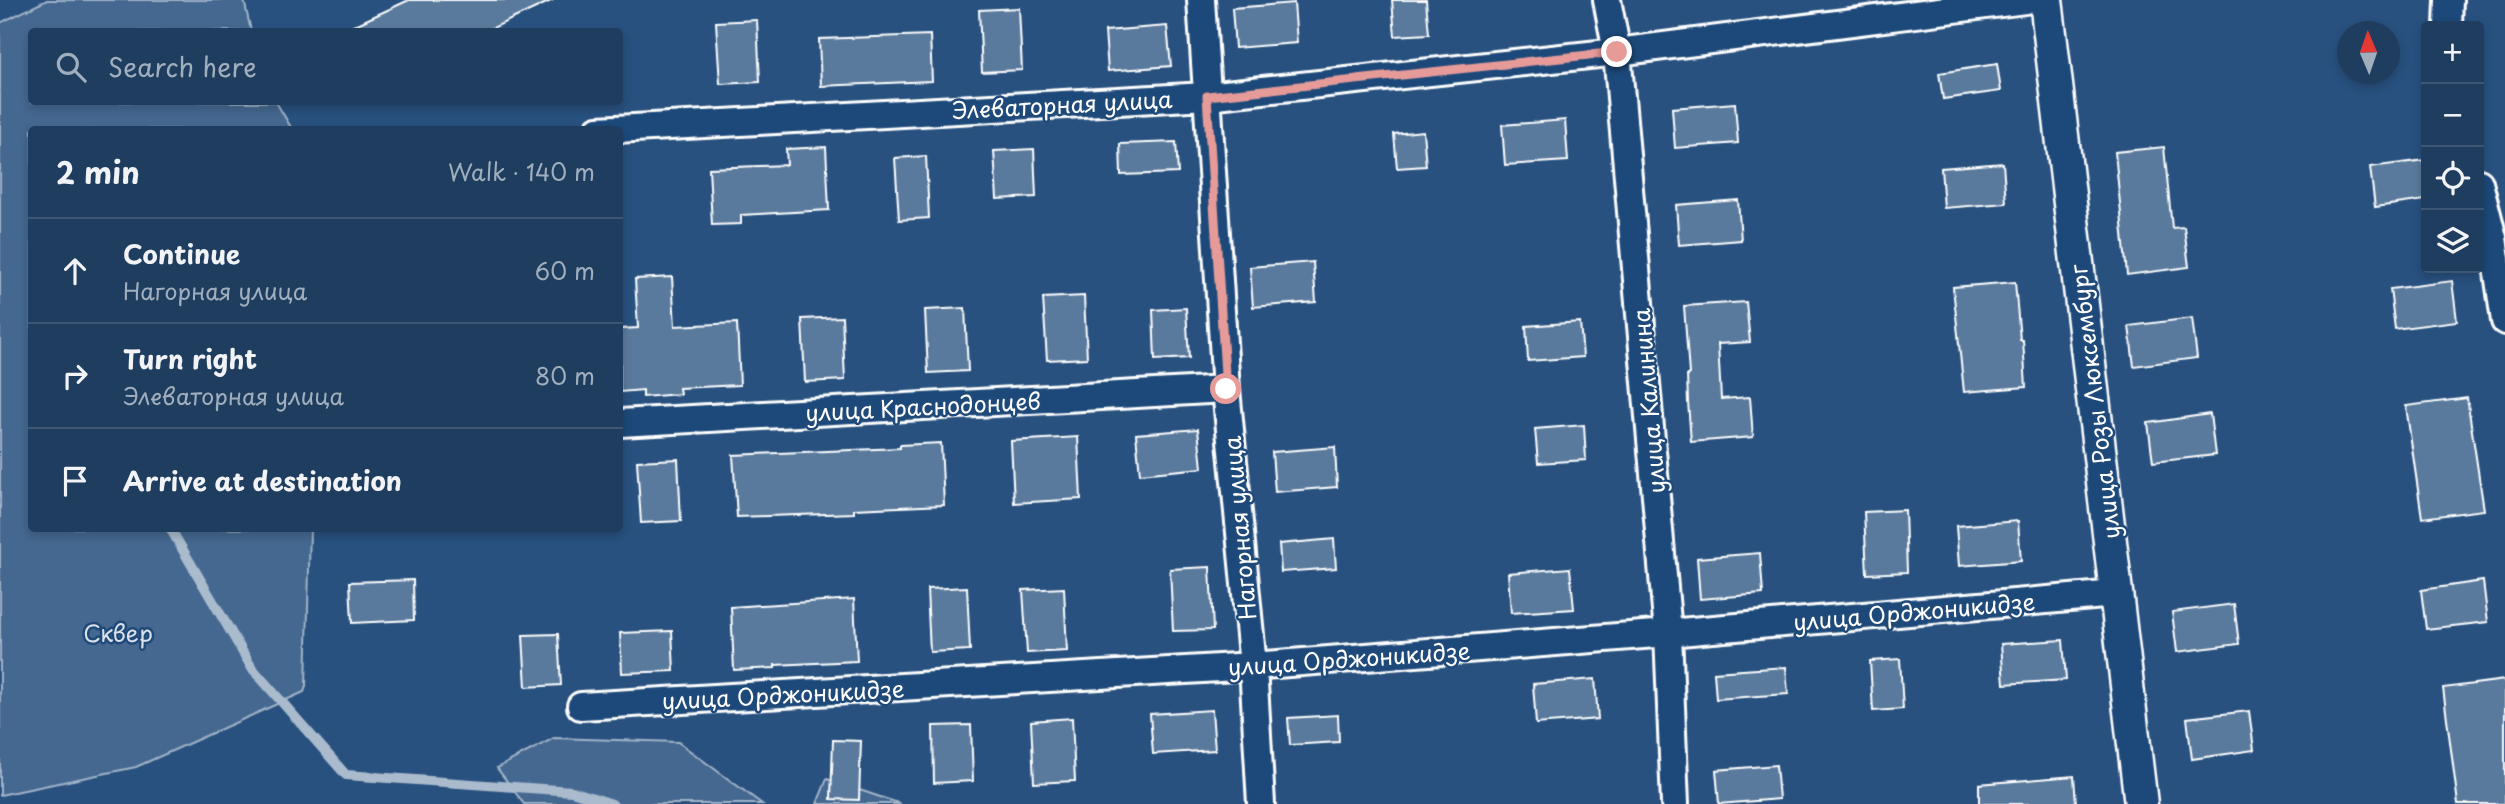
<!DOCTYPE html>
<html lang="en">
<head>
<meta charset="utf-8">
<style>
	:root { --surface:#1e3d5f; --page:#2b4868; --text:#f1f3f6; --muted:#a1aebd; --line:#3c5674 }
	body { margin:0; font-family:"Playpen Sans",sans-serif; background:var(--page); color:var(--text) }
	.controls { position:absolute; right:21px; top:21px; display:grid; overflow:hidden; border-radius:7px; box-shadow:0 4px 10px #0003 }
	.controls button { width:63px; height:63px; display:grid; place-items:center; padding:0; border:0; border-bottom:2px solid var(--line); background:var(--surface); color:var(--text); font:35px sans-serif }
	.compass { position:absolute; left:2337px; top:21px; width:63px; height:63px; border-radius:50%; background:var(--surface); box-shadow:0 4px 10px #0003; rotate:358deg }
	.stop { position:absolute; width:21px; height:21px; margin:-16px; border:5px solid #e69b98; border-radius:50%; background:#fff }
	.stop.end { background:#e69b98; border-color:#fff; box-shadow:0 2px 7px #0008 }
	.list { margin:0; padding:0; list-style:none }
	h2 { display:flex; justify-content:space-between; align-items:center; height:91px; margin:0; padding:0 28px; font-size:30px }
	h2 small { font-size:23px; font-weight:400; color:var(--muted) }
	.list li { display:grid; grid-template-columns:46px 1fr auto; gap:21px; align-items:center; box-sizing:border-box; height:105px; padding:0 28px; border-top:2px solid var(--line) }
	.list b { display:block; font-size:26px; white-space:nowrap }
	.list p { margin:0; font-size:23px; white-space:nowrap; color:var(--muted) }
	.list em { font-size:23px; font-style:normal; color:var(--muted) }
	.icon { flex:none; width:38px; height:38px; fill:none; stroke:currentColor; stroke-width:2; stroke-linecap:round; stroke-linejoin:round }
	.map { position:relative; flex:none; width:2505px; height:804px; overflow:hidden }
	.search { position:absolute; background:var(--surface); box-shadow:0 4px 10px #0003; left:28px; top:28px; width:595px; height:77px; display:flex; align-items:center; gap:18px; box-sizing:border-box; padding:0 24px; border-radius:7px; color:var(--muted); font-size:26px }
	.panel { position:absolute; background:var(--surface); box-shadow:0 4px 10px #0003; left:28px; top:126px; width:595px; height:406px; border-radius:7px }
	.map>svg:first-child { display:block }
	.green { fill:#446890; stroke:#a2b4c8; stroke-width:2 }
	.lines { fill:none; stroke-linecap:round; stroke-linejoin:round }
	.stream { stroke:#aabbcd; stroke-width:10 }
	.building { fill:#5a7a9d; stroke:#fff; stroke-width:2 }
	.minor-casing { stroke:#fff; stroke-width:32 }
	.tertiary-casing { stroke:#fff; stroke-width:37 }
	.minor { stroke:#1f4a7a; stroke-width:26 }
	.tertiary { stroke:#1f4a7a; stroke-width:32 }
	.route { stroke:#e69b98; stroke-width:9 }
	.labels { text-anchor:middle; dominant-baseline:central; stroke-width:5; stroke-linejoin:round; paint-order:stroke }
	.street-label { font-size:23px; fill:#fff; stroke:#1f4a7a }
	.park-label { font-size:23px; fill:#dae1e9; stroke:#1f4a7a }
</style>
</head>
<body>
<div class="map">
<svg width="2505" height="804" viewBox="0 0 2505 804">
	<rect width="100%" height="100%" fill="#28517f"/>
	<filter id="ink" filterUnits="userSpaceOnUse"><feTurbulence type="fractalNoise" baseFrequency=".0143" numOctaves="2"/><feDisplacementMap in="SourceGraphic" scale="14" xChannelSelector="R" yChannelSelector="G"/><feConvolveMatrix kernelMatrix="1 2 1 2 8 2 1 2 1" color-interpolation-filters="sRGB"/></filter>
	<g filter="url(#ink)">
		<!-- green -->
		<path class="green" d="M 47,0 L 244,0 L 251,31 L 32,32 L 32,102 L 276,102 L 292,129 L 32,130 L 32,528 L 310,529 L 306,686 L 304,692 L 136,767 L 0,795 L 0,23 Z
			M 554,738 L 678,742 L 762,804 L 524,804 L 497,768 Z
			M 827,779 L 901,804 L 817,804 Z"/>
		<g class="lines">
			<!-- stream -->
			<path class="stream" d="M 170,528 L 252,668 L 346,775 L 572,791 L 612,804"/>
		</g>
		<!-- building -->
		<path class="building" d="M 409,0 L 553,0 L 484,32 L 340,32 Z
			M 1392,0 L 1426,0 L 1429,34 L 1395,36 Z
			M 1294,3 L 1297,43 L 1235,48 L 1232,8 Z
			M 1019,8 L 1022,70 L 982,72 L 979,10 Z
			M 757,20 L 760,82 L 720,84 L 716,22 Z
			M 1167,26 L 1171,66 L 1108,71 L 1105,31 Z
			M 930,35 L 932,81 L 821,86 L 819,39 Z
			M 1997,64 L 2001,91 L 1943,99 L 1939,73 Z
			M 1735,103 L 1738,143 L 1675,148 L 1672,108 Z
			M 1565,120 L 1568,161 L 1505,165 L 1502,125 Z
			M 1423,131 L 1426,166 L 1397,168 L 1394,134 Z
			M 1176,142 L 1178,173 L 1121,175 L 1120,144 Z
			M 826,147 L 829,210 L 741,215 L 741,224 L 712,225 L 709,168 L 787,165 L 786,149 Z
			M 2164,147 L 2172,228 L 2184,227 L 2189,267 L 2127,275 L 2115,152 Z
			M 1034,149 L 1036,197 L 997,199 L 994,151 Z
			M 926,156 L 929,218 L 899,220 L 895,158 Z
			M 2426,160 L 2426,200 L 2375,207 L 2370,167 Z
			M 2003,163 L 2006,203 L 1944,208 L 1941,168 Z
			M 1738,200 L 1741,240 L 1679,245 L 1676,205 Z
			M 1313,262 L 1316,302 L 1253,307 L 1250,267 Z
			M 672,277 L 675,326 L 737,323 L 740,385 L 679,388 L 680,394 L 643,397 L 643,390 L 620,392 L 620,329 L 638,328 L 635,279 Z
			M 2452,281 L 2457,321 L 2395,329 L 2390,289 Z
			M 2015,282 L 2020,340 L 2023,340 L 2026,387 L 1964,392 L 1953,287 Z
			M 1084,296 L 1087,358 L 1047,360 L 1043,298 Z
			M 1746,302 L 1750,342 L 1718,344 L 1721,399 L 1750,397 L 1753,437 L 1691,442 L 1688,402 L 1687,375 L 1689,374 L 1684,306 Z
			M 965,308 L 968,371 L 928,373 L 925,310 Z
			M 1186,308 L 1189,358 L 1155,360 L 1153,310 Z
			M 842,317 L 845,380 L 805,382 L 802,319 Z
			M 2192,318 L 2197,358 L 2134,366 L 2129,326 Z
			M 1580,322 L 1583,357 L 1528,361 L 1526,326 Z
			M 2467,398 L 2484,510 L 2422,518 L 2406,406 Z
			M 2210,414 L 2215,455 L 2153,462 L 2148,423 Z
			M 1584,425 L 1586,460 L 1538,463 L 1535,429 Z
			M 1198,429 L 1202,468 L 1140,474 L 1136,434 Z
			M 1078,437 L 1081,499 L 1014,503 L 1011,441 Z
			M 941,443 L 944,505 L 854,509 L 854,513 L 737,517 L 733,455 L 900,448 L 900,445 Z
			M 1335,447 L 1337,487 L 1275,492 L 1272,452 Z
			M 678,459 L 681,521 L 641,523 L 637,461 Z
			M 1905,510 L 1907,572 L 1867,574 L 1864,512 Z
			M 2018,521 L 2021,561 L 1959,566 L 1956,526 Z
			M 1334,539 L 1336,568 L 1281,572 L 1279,544 Z
			M 1760,553 L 1763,594 L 1700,599 L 1697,558 Z
			M 1210,567 L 1213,630 L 1173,631 L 1170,569 Z
			M 1570,568 L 1574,609 L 1511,613 L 1508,573 Z
			M 413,580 L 414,620 L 352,623 L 350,582 Z
			M 2483,581 L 2488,622 L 2426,629 L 2421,590 Z
			M 967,587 L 970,650 L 930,652 L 927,589 Z
			M 1064,588 L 1067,651 L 1027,653 L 1023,590 Z
			M 854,599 L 857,661 L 775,665 L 775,668 L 734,670 L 731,607 Z
			M 2234,604 L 2239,644 L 2177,652 L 2172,612 Z
			M 672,631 L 674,671 L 622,673 L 620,633 Z
			M 558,634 L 561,685 L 526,687 L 523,635 Z
			M 2063,640 L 2066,680 L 2004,684 L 2001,644 Z
			M 1900,659 L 1903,709 L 1873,711 L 1870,661 Z
			M 1786,667 L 1788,694 L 1716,699 L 1714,672 Z
			M 1595,679 L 1598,719 L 1536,724 L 1533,684 Z
			M 2505,680 L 2505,804 L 2458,804 L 2443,688 Z
			M 1212,710 L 1215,750 L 1153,754 L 1150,714 Z
			M 2249,711 L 2254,750 L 2192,759 L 2187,718 Z
			M 1338,715 L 1339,742 L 1290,745 L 1288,718 Z
			M 1072,718 L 1075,781 L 1034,783 L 1031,721 Z
			M 971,725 L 973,781 L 934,783 L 933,726 Z
			M 833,740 L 861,741 L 859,800 L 831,799 Z
			M 1776,765 L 1779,799 L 1719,804 L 1716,770 Z
			M 2074,776 L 2076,804 L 1979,804 L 1979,784 Z"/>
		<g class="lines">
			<!-- minor casing -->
			<g class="minor-casing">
				<path id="minor" d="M 1201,0 L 1226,389 L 1253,666 L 1261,804
					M 1607,0 L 1617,52 L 1668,633 L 1675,804
					M 2448,26 L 2449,0
					M 598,130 L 1207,96 L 1617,52 L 2025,0
					M 2479,183 L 2493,238 L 2505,321
					M 620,423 L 1226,389
					M 581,706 L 1253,666 L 1668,633 L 2116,594"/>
			</g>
			<!-- tertiary casing -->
			<g class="tertiary-casing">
				<path id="tertiary" d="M 2046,0 L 2141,804"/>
			</g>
			<!-- minor -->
			<use href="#minor" class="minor"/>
			<!-- tertiary -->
			<use href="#tertiary" class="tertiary"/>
		</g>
	</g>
	<g class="lines" filter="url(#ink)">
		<!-- route -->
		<path class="route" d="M 1226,389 L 1207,96 L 1617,52"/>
	</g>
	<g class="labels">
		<!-- street labels -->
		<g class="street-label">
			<text transform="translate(1062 104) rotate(-3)">Элеваторная улица</text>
			<text transform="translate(1648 401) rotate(-95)">улица Калинина</text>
			<text transform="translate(2094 402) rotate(-97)">улица Розы Люксембург</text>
			<text transform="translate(923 406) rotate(-3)">улица Краснодонцев</text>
			<text transform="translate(1239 528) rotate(-95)">Нагорная улица</text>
			<text transform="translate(1914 611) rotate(-5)">улица Орджоникидзе</text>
			<text transform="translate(1349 658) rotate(-4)">улица Орджоникидзе</text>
			<text transform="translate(783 694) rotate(-3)">улица Орджоникидзе</text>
		</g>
		<!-- park labels -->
		<g class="park-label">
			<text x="118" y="632">Сквер</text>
		</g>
	</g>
</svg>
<div class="controls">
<button>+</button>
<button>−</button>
<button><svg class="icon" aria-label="locate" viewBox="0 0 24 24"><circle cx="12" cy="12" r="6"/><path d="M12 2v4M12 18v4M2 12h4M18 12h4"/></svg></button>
<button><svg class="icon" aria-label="layers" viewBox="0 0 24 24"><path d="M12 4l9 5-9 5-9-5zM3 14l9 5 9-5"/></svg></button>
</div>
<svg class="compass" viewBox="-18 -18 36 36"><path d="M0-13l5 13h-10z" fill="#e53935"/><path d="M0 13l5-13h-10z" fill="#a1aebd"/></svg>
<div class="stop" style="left:1226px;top:389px"></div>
<div class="stop end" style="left:1617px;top:52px"></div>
<div class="search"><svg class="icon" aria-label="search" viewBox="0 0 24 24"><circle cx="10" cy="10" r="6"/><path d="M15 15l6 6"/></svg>Search here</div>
<section class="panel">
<h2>2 min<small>Walk · 140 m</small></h2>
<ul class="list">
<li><svg class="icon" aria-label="ahead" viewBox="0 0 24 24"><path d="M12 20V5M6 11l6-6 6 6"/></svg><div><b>Continue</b><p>Нагорная улица</p></div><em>60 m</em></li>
<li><svg class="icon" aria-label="right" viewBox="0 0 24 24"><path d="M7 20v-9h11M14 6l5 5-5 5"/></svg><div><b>Turn right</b><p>Элеваторная улица</p></div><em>80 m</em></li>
<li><svg class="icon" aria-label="arrive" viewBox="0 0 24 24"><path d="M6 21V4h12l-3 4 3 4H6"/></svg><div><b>Arrive at destination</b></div></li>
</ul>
</section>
</div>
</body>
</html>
